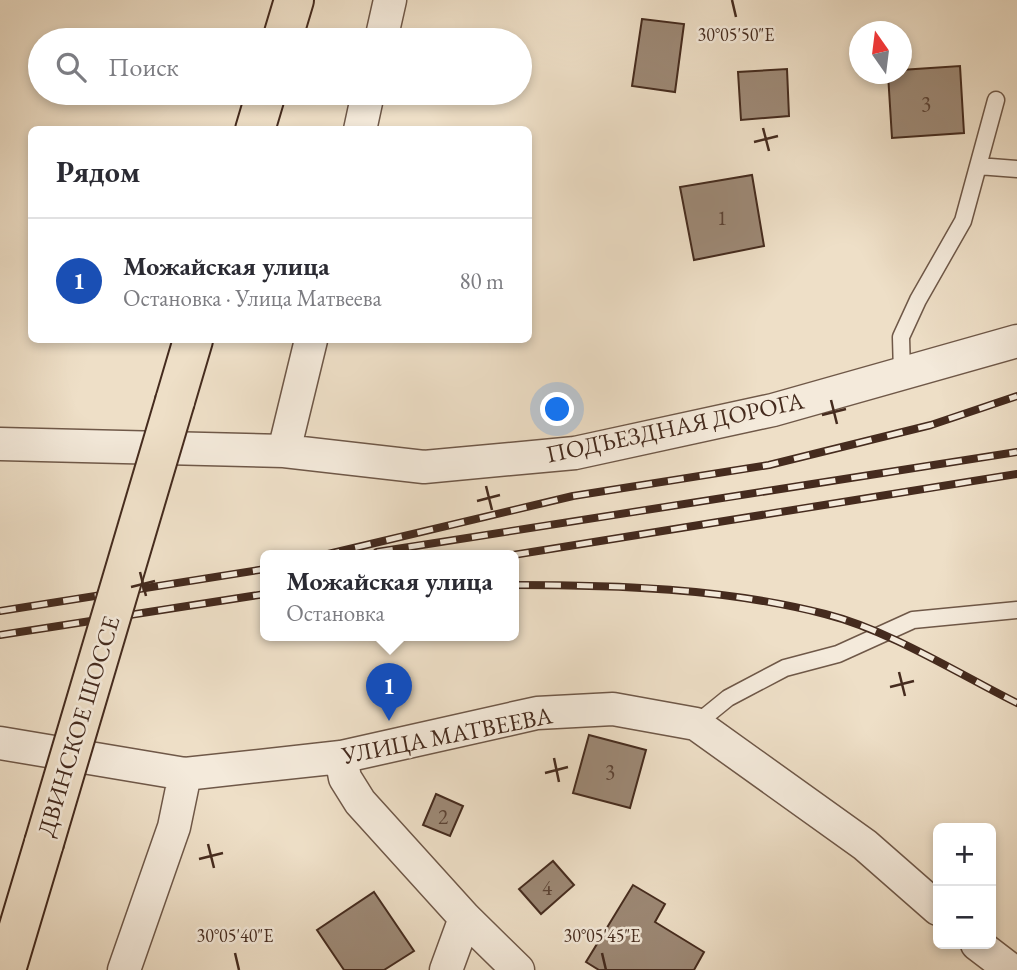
<!DOCTYPE html>
<html lang="ru">
<head>
<meta charset="utf-8">
<style>
	:root { --surface:#fff; --page:#f7f7f7; --text:#2b2b33; --muted:#7c7c81; --line:#e1e1e2; --accent:#111827 }
	body { margin:0; font-family:"EB Garamond",serif; background:var(--page); color:var(--text) }
	.controls { position:absolute; right:21px; bottom:21px; display:grid; overflow:hidden; border-radius:10px; box-shadow:0 4px 10px #0003 }
	.controls button { width:63px; height:63px; display:grid; place-items:center; padding:0; border:0; border-bottom:2px solid var(--line); background:var(--surface); color:var(--text); font:35px sans-serif }
	.compass { position:absolute; left:849px; top:21px; width:63px; height:63px; border-radius:50%; background:var(--surface); box-shadow:0 4px 10px #0003; rotate:346deg }
	.you { position:absolute; left:558px; top:410px; width:24px; height:24px; margin:-18px; border:5px solid #fff; border-radius:50%; background:#1a73e8; box-shadow:0 0 0 10px #1a73e833 }
	.badge { display:grid; place-items:center; width:46px; height:46px; border-radius:50%; background:var(--accent); color:#fff; font-size:23px; font-weight:700 }
	.pin { position:absolute; translate:-50% -58px; filter:drop-shadow(0 2px 4px #0008) }
	.pin::after { content:''; position:absolute; top:37px; width:24px; height:21px; background:inherit; clip-path:polygon(0 0,100% 0,50% 100%) }
	.popup { position:absolute; left:260px; top:550px; width:259px; height:91px; box-sizing:border-box; display:grid; place-content:center; border-radius:10px; background:var(--surface); filter:drop-shadow(0 2px 5px #0005); font-size:23px; white-space:nowrap; color:var(--muted) }
	.popup b { font-size:26px; color:var(--text) }
	.popup::after { content:''; position:absolute; left:50%; top:100%; margin-left:-14px; border:14px solid transparent; border-top-color:var(--surface) }
	.list { margin:0; padding:0; list-style:none }
	h2 { display:flex; justify-content:space-between; align-items:center; height:91px; margin:0; padding:0 28px; font-size:30px }
	h2 small { font-size:23px; font-weight:400; color:var(--muted) }
	.list li { display:grid; grid-template-columns:46px 1fr auto; gap:21px; align-items:center; box-sizing:border-box; height:126px; padding:0 28px; border-top:2px solid var(--line) }
	.list b { display:block; font-size:26px; white-space:nowrap }
	.list p { margin:0; font-size:23px; white-space:nowrap; color:var(--muted) }
	.list em { font-size:23px; font-style:normal; color:var(--muted) }
	.icon { flex:none; width:38px; height:38px; fill:none; stroke:currentColor; stroke-width:2; stroke-linecap:round; stroke-linejoin:round }
	.map { position:relative; flex:none; width:1017px; height:970px; overflow:hidden }
	.search { position:absolute; background:var(--surface); box-shadow:0 4px 10px #0003; left:28px; top:28px; width:504px; height:77px; display:flex; align-items:center; gap:18px; box-sizing:border-box; padding:0 24px; border-radius:38px; color:var(--muted); font-size:26px }
	.panel { position:absolute; background:var(--surface); box-shadow:0 4px 10px #0003; left:28px; top:126px; width:504px; height:217px; border-radius:10px }
	.map>svg:first-child { display:block }
	.building { fill:#9d8976; stroke:#452b1e; stroke-width:2 }
	.lines { fill:none; stroke-linecap:round; stroke-linejoin:round }
	.lane-casing { stroke:#6f5848; stroke-width:19 }
	.street-casing { stroke:#6f5848; stroke-width:35 }
	.primary-casing { stroke:#452b1e; stroke-width:42 }
	.lane { stroke:#f4eadb; stroke-width:16 }
	.street { stroke:#f4eadb; stroke-width:32 }
	.primary { stroke:#eedfc7; stroke-width:38 }
	.rail-casing { stroke:#452b1e; stroke-width:8 }
	.rail { stroke:#f4eadb; stroke-width:5; stroke-dasharray:16; stroke-linecap:butt }
	.primary-bridge-casing { stroke:#452b1e; stroke-width:42; stroke-linecap:butt }
	.primary-bridge { stroke:#eedfc7; stroke-width:38 }
	.ticks { fill:none; stroke:#452b1e; stroke-width:2.5 }
	.labels { text-anchor:middle; dominant-baseline:central; stroke-width:5; stroke-linejoin:round; paint-order:stroke }
	.number-label { font-size:21px; fill:#5b4234 }
	.street-label { font-size:24px; fill:#452b1e; stroke:#f4eadb }
	.ticks-label { font-size:18px; text-anchor:middle; fill:#452b1e; stroke:#f4eadb; stroke-width:5; stroke-linejoin:round; paint-order:stroke }
</style>
</head>
<body>
<div class="map">
<svg width="1017" height="970" viewBox="0 0 1017 970">
	<rect width="100%" height="100%" fill="#eedfc7"/>
	<filter id="stains"><feTurbulence type="fractalNoise" baseFrequency=".00286" numOctaves="4"/><feColorMatrix values="0 0 0 0 .2 0 0 0 0 .09 0 0 0 0 .02 0 0 0 .5 -.17"/></filter>
	<radialGradient id="worn" r=".72"><stop offset=".6" stop-color="#630" stop-opacity="0"/><stop offset="1" stop-color="#630" stop-opacity=".3"/></radialGradient>
	<!-- building -->
	<path class="building" d="M 642,19 L 684,24 L 675,92 L 632,86 Z
		M 960,66 L 964,133 L 892,138 L 888,74 L 901,74 L 901,70 Z
		M 787,69 L 789,116 L 741,120 L 738,72 Z
		M 752,175 L 764,246 L 694,260 L 680,187 Z
		M 589,735 L 646,750 L 630,808 L 573,793 Z
		M 436,794 L 463,806 L 450,836 L 423,825 Z
		M 553,861 L 574,885 L 541,914 L 519,889 Z
		M 633,885 L 665,904 L 655,922 L 704,952 L 694,970 L 599,970 L 586,962 Z
		M 374,892 L 414,951 L 384,970 L 344,970 L 317,930 Z"/>
	<g class="lines">
		<!-- lane casing -->
		<g class="lane-casing">
			<path id="lane" d="M 978,166 L 1017,169
				M 902,374 L 901,337 L 918,300 L 963,221 L 996,100
				M 696,724 L 728,698 L 785,668 L 838,654 L 913,620 L 1017,610"/>
		</g>
		<!-- street casing -->
		<g class="street-casing">
			<path id="street" d="M 381,40 L 390,0
				M 360,130 L 368,93
				M 0,444 L 284,451 L 424,467 L 575,453 L 773,410 L 1017,341
				M 284,451 L 311,340
				M 0,743 L 185,774 L 341,757 L 537,713 L 613,709 L 696,724 L 865,845 L 938,909
				M 341,757 L 345,778 L 360,802 L 465,918 L 518,970
				M 977,944 L 1011,970
				M 124,970 L 174,827 L 185,774
				M 446,970 L 465,918"/>
		</g>
		<!-- primary casing -->
		<g class="primary-casing">
			<path id="primary" d="M 282,40 L 294,0
				M 255,130 L 266,93
				M 175,401 L 193,340
				M 6,970 L 44,843"/>
		</g>
		<!-- lane -->
		<use href="#lane" class="lane"/>
		<!-- street -->
		<use href="#street" class="street"/>
		<!-- primary -->
		<use href="#primary" class="primary"/>
		<!-- rail casing -->
		<g class="rail-casing">
			<path id="rail" d="M 377,552 L 1017,452
				M 324,555 L 573,496 L 769,465 L 931,425 L 1017,396
				M 513,555 L 1017,474
				M 513,585 C 617,585 723,588 825,614 C 889,630 957,673 1017,703
				M 0,611 L 265,569
				M 0,635 L 265,594"/>
		</g>
		<!-- rail -->
		<use href="#rail" class="rail"/>
		<!-- primary-bridge casing -->
		<g class="primary-bridge-casing">
			<path id="primary-bridge" d="M 44,843 L 175,401"/>
		</g>
		<!-- primary-bridge -->
		<use href="#primary-bridge" class="primary-bridge"/>
	</g>
	<!-- ticks -->
	<path class="ticks" d="M 732,0 L 736,17M 763,128 L 769,151M 754,142 L 778,136M 831,400 L 837,424M 822,415 L 846,409M 486,486 L 492,510M 477,501 L 500,495M 140,572 L 146,596M 131,587 L 155,581M 899,672 L 905,696M 890,687 L 914,681M 554,758 L 559,782M 545,773 L 568,767M 208,844 L 214,868M 199,859 L 223,853M 235,953 L 239,970M 602,953 L 606,970"/>
	<g class="labels">
		<!-- number labels -->
		<g class="number-label">
			<text x="926" y="103">3</text>
			<text x="722" y="217">1</text>
			<text x="610" y="771">3</text>
			<text x="443" y="816">2</text>
			<text x="547" y="887">4</text>
		</g>
		<!-- street labels -->
		<g class="street-label">
			<text transform="translate(675 427) rotate(-12)">ПОДЪЕЗДНАЯ ДОРОГА</text>
			<text transform="translate(78 726) rotate(-73)">ДВИНСКОЕ ШОССЕ</text>
			<text transform="translate(447 735) rotate(-11)">УЛИЦА МАТВЕЕВА</text>
		</g>
	</g>
	<g class="ticks-label">
		<text x="736" y="41">30°05'50"E</text>
		<text x="235" y="942">30°05'40"E</text>
		<text x="602" y="942">30°05'45"E</text>
	</g>
	<rect width="100%" height="100%" filter="url(#stains)"/>
	<rect width="100%" height="100%" fill="url(#worn)"/>
</svg>
<div class="controls">
<button>+</button>
<button>−</button>
</div>
<svg class="compass" viewBox="-18 -18 36 36"><path d="M0-13l5 13h-10z" fill="#e53935"/><path d="M0 13l5-13h-10z" fill="#7c7c81"/></svg>
<div class="you"></div>
<div class="pin badge" style="left:389px;top:721px;background:#1a4fb4">1</div>
<div class="popup"><b>Можайская улица</b>Остановка</div>
<div class="search"><svg class="icon" aria-label="search" viewBox="0 0 24 24"><circle cx="10" cy="10" r="6"/><path d="M15 15l6 6"/></svg>Поиск</div>
<section class="panel">
<h2>Рядом<small></small></h2>
<ul class="list">
<li><span class="badge" style="background:#1a4fb4">1</span><div><b>Можайская улица</b><p>Остановка · Улица Матвеева</p></div><em>80 m</em></li>
</ul>
</section>
</div>
</body>
</html>
